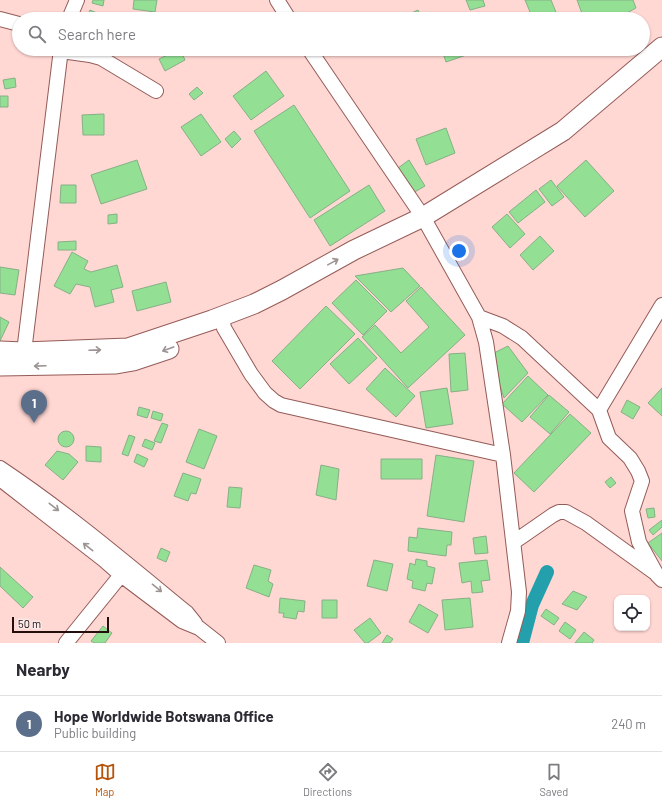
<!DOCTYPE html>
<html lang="en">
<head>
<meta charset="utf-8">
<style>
	:root { --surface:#fff; --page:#f7f7f7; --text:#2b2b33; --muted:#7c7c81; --line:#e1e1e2; --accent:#b45309 }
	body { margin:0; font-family:Barlow,sans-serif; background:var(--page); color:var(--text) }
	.controls { position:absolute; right:12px; bottom:12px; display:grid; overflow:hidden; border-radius:8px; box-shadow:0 1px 3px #0004 }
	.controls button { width:36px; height:36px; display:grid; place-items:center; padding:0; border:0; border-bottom:1px solid var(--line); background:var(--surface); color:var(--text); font:20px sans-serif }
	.scale { position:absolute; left:12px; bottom:10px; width:97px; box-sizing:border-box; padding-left:4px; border:2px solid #240e0d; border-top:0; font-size:11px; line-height:14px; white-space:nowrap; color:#240e0d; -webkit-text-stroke:3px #f9ebea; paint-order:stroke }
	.you { position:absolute; left:459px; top:251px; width:14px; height:14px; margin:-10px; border:3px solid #fff; border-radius:50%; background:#1a73e8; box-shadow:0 0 0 6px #1a73e833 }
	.badge { display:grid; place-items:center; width:26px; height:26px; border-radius:50%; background:var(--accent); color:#fff; font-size:13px; font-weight:700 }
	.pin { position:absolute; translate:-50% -33px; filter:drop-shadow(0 1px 2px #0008) }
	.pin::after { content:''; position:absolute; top:21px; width:14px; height:12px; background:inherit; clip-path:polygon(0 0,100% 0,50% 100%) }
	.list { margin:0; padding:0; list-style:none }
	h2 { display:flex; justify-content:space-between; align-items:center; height:52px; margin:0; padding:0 16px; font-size:17px }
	h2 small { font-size:13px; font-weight:400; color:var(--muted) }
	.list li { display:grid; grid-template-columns:26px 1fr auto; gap:12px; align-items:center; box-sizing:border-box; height:56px; padding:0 16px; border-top:1px solid var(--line) }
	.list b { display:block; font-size:15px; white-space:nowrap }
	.list p { margin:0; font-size:13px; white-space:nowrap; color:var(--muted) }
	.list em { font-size:13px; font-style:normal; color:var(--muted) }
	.icon { flex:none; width:22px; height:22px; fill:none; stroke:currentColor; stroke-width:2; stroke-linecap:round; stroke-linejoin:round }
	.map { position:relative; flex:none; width:662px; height:643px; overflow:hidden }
	.search { position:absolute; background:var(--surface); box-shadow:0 1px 3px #0004; left:12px; right:12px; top:12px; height:44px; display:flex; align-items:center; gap:10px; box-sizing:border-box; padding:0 14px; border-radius:22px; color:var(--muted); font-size:15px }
	.sheet { height:108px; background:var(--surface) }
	nav { display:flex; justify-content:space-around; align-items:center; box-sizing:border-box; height:56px; border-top:1px solid var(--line); background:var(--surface); font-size:11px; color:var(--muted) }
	nav a { display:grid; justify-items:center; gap:2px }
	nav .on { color:var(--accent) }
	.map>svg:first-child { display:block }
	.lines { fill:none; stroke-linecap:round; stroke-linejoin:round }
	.canal { stroke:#23a0ab; stroke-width:14 }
	.building { fill:#93df94; stroke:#86b086 }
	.street-casing { stroke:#945c58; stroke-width:16 }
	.secondary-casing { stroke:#945c58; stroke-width:21 }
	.street { stroke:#fff; stroke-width:14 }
	.secondary { stroke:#fff; stroke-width:19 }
	.oneway { stroke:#9c9392 }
</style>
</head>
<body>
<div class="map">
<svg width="662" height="643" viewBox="0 0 662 643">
	<rect width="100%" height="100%" fill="#ffd7d3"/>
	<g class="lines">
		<!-- canal -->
		<path class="canal" d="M 522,643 L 532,605 L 547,572"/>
	</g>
	<!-- building -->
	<path class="building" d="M 93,0 L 104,0 L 103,6 L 92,3 Z
		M 134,0 L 157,0 L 155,12 L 133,9 Z
		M 466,0 L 483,0 L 485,6 L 470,10 Z
		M 525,0 L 551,0 L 558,17 L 552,19 L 533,19 Z
		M 577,0 L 633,0 L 636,8 L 616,19 L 584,19 Z
		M 90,10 L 99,14 L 97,19 L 86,19 Z
		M 418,10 L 422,19 L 398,19 Z
		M 180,49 L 185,60 L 165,71 L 159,59 Z
		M 445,49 L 471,49 L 472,53 L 446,62 L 442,50 Z
		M 266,71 L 284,96 L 251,120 L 233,96 Z
		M 15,78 L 16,87 L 5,89 L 3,80 Z
		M 197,87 L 203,93 L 194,100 L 189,94 Z
		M 0,96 L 8,96 L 8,107 L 0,107 Z
		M 294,105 L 350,191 L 310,218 L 254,131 Z
		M 104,114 L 104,135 L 83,135 L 82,115 Z
		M 201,114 L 221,142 L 201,156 L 181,127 Z
		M 446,128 L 455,153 L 426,165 L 416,139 Z
		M 234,131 L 241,139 L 232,148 L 225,139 Z
		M 137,160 L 147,189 L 101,204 L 91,175 Z
		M 409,160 L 425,186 L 413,193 L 398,168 Z
		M 586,160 L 614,191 L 585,217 L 557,186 Z
		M 551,180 L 564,197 L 552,206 L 539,189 Z
		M 61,185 L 76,185 L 76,203 L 60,203 Z
		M 369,185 L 385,211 L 330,246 L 314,220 Z
		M 536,190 L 545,202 L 518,223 L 509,212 Z
		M 117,214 L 117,223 L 108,224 L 108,215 Z
		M 507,214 L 525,234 L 510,248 L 492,227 Z
		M 540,236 L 554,251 L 533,270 L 520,255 Z
		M 76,241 L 76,250 L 58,250 L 58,242 Z
		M 72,252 L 88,261 L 84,269 L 91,272 L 117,265 L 123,287 L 111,290 L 114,302 L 95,307 L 90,287 L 76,284 L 70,294 L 54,286 Z
		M 0,267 L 19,270 L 15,295 L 0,293 Z
		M 403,268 L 420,286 L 391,312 L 355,276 Z
		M 356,280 L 387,311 L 363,335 L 332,303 Z
		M 166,282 L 171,302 L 137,311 L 132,291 Z
		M 421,287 L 465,335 L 408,388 L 362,337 L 375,325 L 401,353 L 429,327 L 406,301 Z
		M 326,306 L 355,334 L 300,389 L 272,361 Z
		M 0,317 L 9,322 L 0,341 Z
		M 358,338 L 377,358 L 349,384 L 330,364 Z
		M 508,346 L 528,373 L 504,398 L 490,355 Z
		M 465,353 L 468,390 L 451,392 L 449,354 Z
		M 385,368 L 415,396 L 396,417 L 366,389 Z
		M 528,376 L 548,395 L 522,422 L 502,404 Z
		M 447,388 L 453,424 L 426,428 L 420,392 Z
		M 662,388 L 662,416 L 648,403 Z
		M 549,395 L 569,412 L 550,434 L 530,417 Z
		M 627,400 L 640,407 L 633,419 L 621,412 Z
		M 139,407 L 150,410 L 147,418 L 137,415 Z
		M 153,411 L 163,414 L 161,421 L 151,418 Z
		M 570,414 L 591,433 L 534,492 L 514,473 Z
		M 162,423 L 168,425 L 161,443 L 154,441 Z
		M 199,429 L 217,436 L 204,469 L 186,462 Z
		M58 439a8 8 0 1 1 16 0a8 8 0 1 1-16 0Z
		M 129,435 L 135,437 L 128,456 L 122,454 Z
		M 145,439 L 155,443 L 152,450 L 142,446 Z
		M 86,446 L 101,447 L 101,462 L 86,461 Z
		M 57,451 L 69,454 L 78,462 L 63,480 L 45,465 Z
		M 137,454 L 148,459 L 144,467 L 134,462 Z
		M 436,455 L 474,461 L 464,522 L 427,516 Z
		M 381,459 L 422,459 L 422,479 L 381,479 Z
		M 321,465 L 339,469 L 336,500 L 316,495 Z
		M 183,473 L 201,479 L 196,494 L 191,493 L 188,501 L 174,496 Z
		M 611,477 L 616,483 L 610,488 L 605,482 Z
		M 229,487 L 242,488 L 240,508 L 227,507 Z
		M 654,508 L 655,517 L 648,518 L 646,509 Z
		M 662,520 L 662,527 L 653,535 L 649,530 Z
		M 418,528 L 452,532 L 451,545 L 447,545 L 446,556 L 408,551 L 409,537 L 417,538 Z
		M 662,533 L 662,561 L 648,543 Z
		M 486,536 L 488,553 L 475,554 L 473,538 Z
		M 161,548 L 170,552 L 166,562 L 157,558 Z
		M 416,559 L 427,561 L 427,566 L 435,568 L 432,584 L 427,583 L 425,591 L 412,588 L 413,581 L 407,579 L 410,563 L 415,565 Z
		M 374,560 L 393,564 L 387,591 L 367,586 Z
		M 487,560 L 490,580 L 481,581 L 483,592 L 472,593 L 471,581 L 462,583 L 459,563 Z
		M 254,565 L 271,570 L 268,581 L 273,584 L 269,597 L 246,588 Z
		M 0,567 L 33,597 L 23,608 L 0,586 Z
		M 573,591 L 587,597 L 577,610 L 562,604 Z
		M 280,598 L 305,601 L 304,612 L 298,611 L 296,619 L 283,617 L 284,613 L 279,613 Z
		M 470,598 L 473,627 L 445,630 L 442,600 Z
		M 322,600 L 337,600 L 337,618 L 322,618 Z
		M 419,604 L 438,615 L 428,633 L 409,622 Z
		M 546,609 L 559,618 L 554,625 L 541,616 Z
		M 370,618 L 381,633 L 368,643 L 365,643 L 354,630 Z
		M 565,622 L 576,630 L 570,639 L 559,631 Z
		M 103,626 L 112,633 L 105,643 L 94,643 L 91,641 Z
		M 584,632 L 594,640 L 592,643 L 575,643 Z
		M 387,635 L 393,639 L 390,643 L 382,643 Z"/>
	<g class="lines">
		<!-- street casing -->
		<g class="street-casing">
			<path id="street" d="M 277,0 L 289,19
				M 0,19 L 19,24
				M 69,19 L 77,0
				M 309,49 L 423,217 L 479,317 L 486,342 L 503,455 L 519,592 L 518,611 L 509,643
				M 61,51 L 90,55 L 101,58 L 156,91
				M 222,317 L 224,328 L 251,374 L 265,393 L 274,401 L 281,405 L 503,455
				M 479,317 L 503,326 L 522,338 L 599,410 L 609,438 L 630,458 L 638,471 L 642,481 L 632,511 L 639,542 L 657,575 L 662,580
				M 22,360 L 24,352 L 61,49
				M 599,410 L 662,305
				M 0,468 C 66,512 126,563 187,613 L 195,623
				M 0,479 L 104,560 L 121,575 L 182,621 L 199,628 L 218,643
				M 514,542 L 553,515 L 559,512 L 566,512 L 586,523 L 654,572
				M 66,643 L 121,575"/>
		</g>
		<!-- secondary casing -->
		<g class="secondary-casing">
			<path id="secondary" d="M 0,351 L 24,352 L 128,348 L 212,320 L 254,304 L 282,290 L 354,250 L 423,217 L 563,131 L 662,47
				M 0,366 L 116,364 L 133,361 L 169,349"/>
		</g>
		<!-- street -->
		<use href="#street" class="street"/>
		<!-- secondary -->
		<use href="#secondary" class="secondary"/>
	</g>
	<!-- one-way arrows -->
	<defs><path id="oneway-shaft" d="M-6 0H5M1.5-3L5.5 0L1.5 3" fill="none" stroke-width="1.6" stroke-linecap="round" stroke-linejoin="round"/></defs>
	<g class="oneway">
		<use href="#oneway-shaft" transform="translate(333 262) rotate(-29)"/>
		<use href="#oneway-shaft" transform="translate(168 349) rotate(160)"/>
		<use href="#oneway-shaft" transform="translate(95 350) rotate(-2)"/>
		<use href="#oneway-shaft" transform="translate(40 366) rotate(178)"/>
		<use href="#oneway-shaft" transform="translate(54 507) rotate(38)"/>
		<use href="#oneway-shaft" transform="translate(88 547) rotate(-142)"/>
		<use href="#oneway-shaft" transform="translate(157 588) rotate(39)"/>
	</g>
</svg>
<div class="controls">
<button><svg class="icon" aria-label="locate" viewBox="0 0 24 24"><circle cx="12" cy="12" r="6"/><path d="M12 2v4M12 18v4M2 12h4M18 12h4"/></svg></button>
</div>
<div class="scale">50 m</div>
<div class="you"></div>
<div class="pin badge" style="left:34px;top:423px;background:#5c6f8a">1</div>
<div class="search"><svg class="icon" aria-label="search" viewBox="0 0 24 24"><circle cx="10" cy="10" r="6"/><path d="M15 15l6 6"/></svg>Search here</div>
</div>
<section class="sheet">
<h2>Nearby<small></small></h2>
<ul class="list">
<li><span class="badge" style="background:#5c6f8a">1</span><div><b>Hope Worldwide Botswana Office</b><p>Public building</p></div><em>240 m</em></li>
</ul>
</section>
<nav>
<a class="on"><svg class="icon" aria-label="map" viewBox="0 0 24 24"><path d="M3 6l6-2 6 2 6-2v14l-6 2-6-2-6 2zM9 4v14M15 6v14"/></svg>Map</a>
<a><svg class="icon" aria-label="directions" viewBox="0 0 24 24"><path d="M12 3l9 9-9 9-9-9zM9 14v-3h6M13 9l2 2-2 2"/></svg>Directions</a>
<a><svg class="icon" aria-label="saved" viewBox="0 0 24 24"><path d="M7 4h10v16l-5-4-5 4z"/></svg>Saved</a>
</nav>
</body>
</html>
